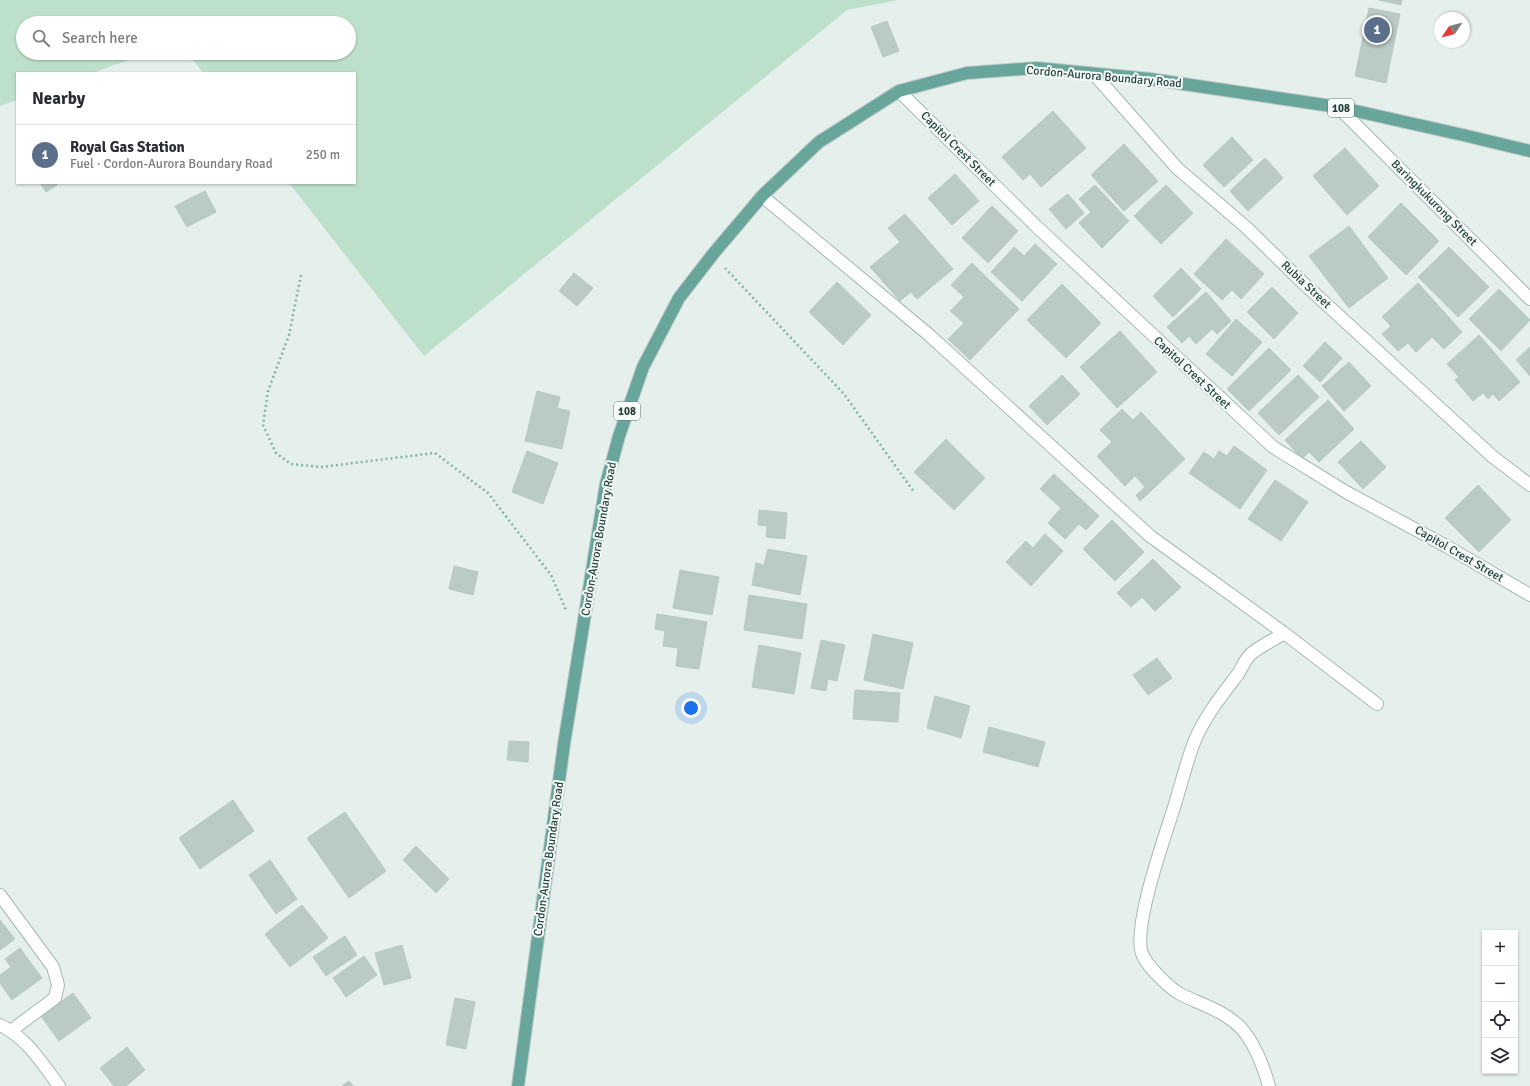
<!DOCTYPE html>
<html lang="en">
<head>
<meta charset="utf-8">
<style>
	:root { --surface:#fff; --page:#f2f2f3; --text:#2b2b33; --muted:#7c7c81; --line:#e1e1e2; --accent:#ea580c }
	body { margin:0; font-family:Signika,sans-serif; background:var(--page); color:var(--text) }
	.controls { position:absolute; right:12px; bottom:12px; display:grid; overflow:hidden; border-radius:0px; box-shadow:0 1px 3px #0004 }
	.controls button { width:36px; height:36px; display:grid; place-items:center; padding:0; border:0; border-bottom:1px solid var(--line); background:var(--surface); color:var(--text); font:20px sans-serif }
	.compass { position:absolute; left:1434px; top:12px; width:36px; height:36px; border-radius:50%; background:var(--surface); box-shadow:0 1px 3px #0004; rotate:235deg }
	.you { position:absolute; left:691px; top:708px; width:14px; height:14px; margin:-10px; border:3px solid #fff; border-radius:50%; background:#1a73e8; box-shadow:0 0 0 6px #1a73e833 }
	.badge { display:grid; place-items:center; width:26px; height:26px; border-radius:50%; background:var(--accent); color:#fff; font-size:13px; font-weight:700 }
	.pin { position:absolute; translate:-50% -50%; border:2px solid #fff; box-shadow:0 1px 4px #0006 }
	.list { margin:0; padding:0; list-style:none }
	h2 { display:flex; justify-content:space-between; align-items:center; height:52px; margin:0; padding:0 16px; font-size:17px }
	h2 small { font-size:13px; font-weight:400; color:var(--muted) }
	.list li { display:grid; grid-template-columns:26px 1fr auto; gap:12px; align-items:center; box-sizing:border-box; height:60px; padding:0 16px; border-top:1px solid var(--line) }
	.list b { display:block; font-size:15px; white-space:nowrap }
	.list p { margin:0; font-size:13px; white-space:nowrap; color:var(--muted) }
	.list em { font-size:13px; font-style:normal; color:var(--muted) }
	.icon { flex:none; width:22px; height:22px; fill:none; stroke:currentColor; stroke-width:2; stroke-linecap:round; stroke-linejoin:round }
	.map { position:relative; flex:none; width:1530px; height:1086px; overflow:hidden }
	.search { position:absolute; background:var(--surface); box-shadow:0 1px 3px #0004; left:16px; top:16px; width:340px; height:44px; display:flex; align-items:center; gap:10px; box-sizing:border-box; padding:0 14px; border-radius:22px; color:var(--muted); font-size:15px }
	.panel { position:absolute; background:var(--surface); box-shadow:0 1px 3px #0004; left:16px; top:72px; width:340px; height:112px; border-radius:0px }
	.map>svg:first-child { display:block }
	.green { fill:#bde0ca }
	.building { fill:#bacac5; stroke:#b7c9c3 }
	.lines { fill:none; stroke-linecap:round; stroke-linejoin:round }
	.minor-casing { stroke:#a7b8b3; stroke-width:14 }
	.primary-casing { stroke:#c1cac8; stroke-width:14 }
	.path { stroke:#84b4a9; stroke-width:2.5; stroke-dasharray:2 3; stroke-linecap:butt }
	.minor { stroke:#fff; stroke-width:12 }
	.primary { stroke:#68a69b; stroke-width:12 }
	.labels { text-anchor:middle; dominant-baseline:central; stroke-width:4; stroke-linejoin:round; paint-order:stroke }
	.shield { fill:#f6fbf9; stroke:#627a75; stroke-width:1 }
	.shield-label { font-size:11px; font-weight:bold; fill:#23423c }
	.street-label { font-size:12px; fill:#23423c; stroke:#f6fbf9 }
</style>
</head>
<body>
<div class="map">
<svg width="1530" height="1086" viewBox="0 0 1530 1086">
	<rect width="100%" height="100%" fill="#e5efeb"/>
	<!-- green -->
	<path class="green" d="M 0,0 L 898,0 L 847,10 L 424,356 L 289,183 L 355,183 L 355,73 L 203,73 L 188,53 L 349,53 L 349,23 L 23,23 L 23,53 L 148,53 L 92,73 L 17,73 L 17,100 L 0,106 Z"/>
	<!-- building -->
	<path class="building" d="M 1379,0 L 1402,0 L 1401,5 Z
		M 1369,8 L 1400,14 L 1386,83 L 1355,76 Z
		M 887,21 L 899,51 L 883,57 L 871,27 Z
		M 1053,111 L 1086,148 L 1041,187 L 1030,174 L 1023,180 L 1002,157 Z
		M 1232,137 L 1253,160 L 1224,187 L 1203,165 Z
		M 1124,144 L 1158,181 L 1124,211 L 1091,175 Z
		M 1345,148 L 1379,186 L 1347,215 L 1313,176 Z
		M 1265,158 L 1283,178 L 1248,211 L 1230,191 Z
		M 955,174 L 979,201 L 952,225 L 928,198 Z
		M 40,183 L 56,183 L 57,185 L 46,192 Z
		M 1095,185 L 1129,221 L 1102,248 L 1079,223 L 1091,212 L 1079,199 Z
		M 1166,185 L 1193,213 L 1161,244 L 1134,216 Z
		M 205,191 L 216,212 L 187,227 L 175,206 Z
		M 1068,194 L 1084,213 L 1066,229 L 1049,209 Z
		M 1401,203 L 1439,241 L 1406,275 L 1368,237 Z
		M 992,206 L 1018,231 L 988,263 L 962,238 Z
		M 905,214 L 953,269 L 917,299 L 911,292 L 900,301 L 870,267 L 900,242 L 888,228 Z
		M 1349,226 L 1388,278 L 1349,308 L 1309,256 Z
		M 1226,239 L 1264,274 L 1241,299 L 1232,290 L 1222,300 L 1194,274 Z
		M 1035,244 L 1057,264 L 1022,301 L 991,272 L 1014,247 L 1024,256 Z
		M 1449,247 L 1489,287 L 1458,317 L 1418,277 Z
		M 972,263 L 1019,309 L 970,360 L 948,339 L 964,323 L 950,311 L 964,297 L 951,285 Z
		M 1181,268 L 1201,289 L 1173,317 L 1153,296 Z
		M 574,273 L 593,288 L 577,306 L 559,291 Z
		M 837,282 L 871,315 L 843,345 L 809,312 Z
		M 1418,283 L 1462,332 L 1444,349 L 1432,337 L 1416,352 L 1408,343 L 1398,351 L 1382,334 L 1391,326 L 1382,317 Z
		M 1062,284 L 1101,323 L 1066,358 L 1027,320 Z
		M 1272,287 L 1298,313 L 1274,339 L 1247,312 Z
		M 1499,289 L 1530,320 L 1501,351 L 1469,319 Z
		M 1206,292 L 1231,321 L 1217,334 L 1212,329 L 1196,344 L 1189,336 L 1182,343 L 1167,327 Z
		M 1236,319 L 1262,342 L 1232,376 L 1206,354 Z
		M 1120,331 L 1157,372 L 1117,408 L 1080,367 Z
		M 1479,335 L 1520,382 L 1499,401 L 1493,394 L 1488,399 L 1483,393 L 1473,401 L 1455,380 L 1459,377 L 1447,364 Z
		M 1325,342 L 1342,358 L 1320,382 L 1303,366 Z
		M 1530,347 L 1530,376 L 1516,360 Z
		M 1269,348 L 1291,370 L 1249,411 L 1227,389 Z
		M 1349,362 L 1371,386 L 1344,411 L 1322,386 Z
		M 1062,375 L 1080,394 L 1047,425 L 1029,406 Z
		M 1298,375 L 1319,397 L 1279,435 L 1258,413 Z
		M 537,391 L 560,397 L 557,408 L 570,411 L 562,449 L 525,441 Z
		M 1328,400 L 1354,429 L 1319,462 L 1309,452 L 1302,459 L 1285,440 Z
		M 1122,409 L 1133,420 L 1141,412 L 1185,459 L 1140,501 L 1136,495 L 1145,487 L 1135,476 L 1125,486 L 1097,456 L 1112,442 L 1100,430 Z
		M 946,439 L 985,478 L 954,510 L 914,472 Z
		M 1361,441 L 1386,467 L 1363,489 L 1338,462 Z
		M 1234,446 L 1267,470 L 1240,509 L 1189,473 L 1204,452 L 1214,459 L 1219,451 L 1227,456 Z
		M 527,451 L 558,463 L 543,504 L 512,492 Z
		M 1054,474 L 1099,516 L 1086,530 L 1079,524 L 1065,539 L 1048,523 L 1061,508 L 1040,489 Z
		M 1275,480 L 1308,502 L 1281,541 L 1248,519 Z
		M 1478,485 L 1511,520 L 1479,552 L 1445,518 Z
		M 759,510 L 787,513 L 785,539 L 766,537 L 767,526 L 758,525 Z
		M 1112,520 L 1144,552 L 1115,581 L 1083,549 Z
		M 1045,534 L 1063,551 L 1031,586 L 1006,562 L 1026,541 L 1033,548 Z
		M 768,549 L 807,556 L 800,595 L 752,585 L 756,563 L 764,565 Z
		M 1153,559 L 1181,587 L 1155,611 L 1142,597 L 1131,607 L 1117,593 Z
		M 454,566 L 478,572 L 473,595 L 449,589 Z
		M 680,570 L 719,577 L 712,615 L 673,608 Z
		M 749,595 L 807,604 L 802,639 L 744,630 Z
		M 657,614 L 707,622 L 699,669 L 676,666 L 678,648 L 663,646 L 665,631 L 655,629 Z
		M 873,634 L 913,643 L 903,689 L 864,680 Z
		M 821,640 L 845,645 L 837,681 L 828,679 L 826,691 L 811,688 Z
		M 759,645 L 801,653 L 794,694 L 752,687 Z
		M 1157,658 L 1172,678 L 1148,695 L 1133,675 Z
		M 855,690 L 900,693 L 898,722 L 853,719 Z
		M 935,696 L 970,706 L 961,738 L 927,728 Z
		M 989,727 L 1045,742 L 1038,767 L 983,752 Z
		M 509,741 L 529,742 L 528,762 L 507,760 Z
		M 233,800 L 254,831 L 200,869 L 179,838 Z
		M 345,812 L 386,871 L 349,898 L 307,838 Z
		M 416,846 L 449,879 L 436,893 L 403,860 Z
		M 270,860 L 297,899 L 276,914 L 249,875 Z
		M 302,905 L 328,938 L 290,967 L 265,934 Z
		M 0,920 L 15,939 L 0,950 Z
		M 345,936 L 357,955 L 326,976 L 313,957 Z
		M 402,945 L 411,978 L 384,985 L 375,953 Z
		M 20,948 L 42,978 L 12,1000 L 0,983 L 0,975 L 11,967 L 5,959 Z
		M 364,956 L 377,975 L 346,997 L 333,978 Z
		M 73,993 L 91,1018 L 59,1041 L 41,1016 Z
		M 455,998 L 475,1002 L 466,1049 L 446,1045 Z
		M 127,1047 L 145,1070 L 126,1086 L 114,1086 L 100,1068 Z
		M 349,1081 L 353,1086 L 342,1086 Z"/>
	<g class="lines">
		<!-- minor casing -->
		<g class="minor-casing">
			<path id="minor" d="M 1094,74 L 1177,168 L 1247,228 L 1301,281 L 1493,457 L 1530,485
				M 899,91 L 1036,226 L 1273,447 L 1346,492 L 1446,546 L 1530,595
				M 1338,107 L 1530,299
				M 762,196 L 928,334 L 1150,536 L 1284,633 L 1377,704
				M 0,895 L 53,967 L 58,985 L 55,998 L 12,1030
				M 0,1025 C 26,1037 42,1063 59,1086
				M 1269,1086 C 1263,1065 1255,1043 1240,1027 C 1224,1011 1201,1004 1182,995 C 1170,989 1149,968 1143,956 C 1130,931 1167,831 1176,801 C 1182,781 1187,760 1195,740 C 1205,716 1222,695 1238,674 C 1242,668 1245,659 1251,654 C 1260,646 1274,640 1284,633"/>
		</g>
		<!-- primary casing -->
		<g class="primary-casing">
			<path id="primary" d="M 518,1086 L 564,744 L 606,484 L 619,436 L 643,367 L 679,298 L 713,254 L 762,196 L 819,142 L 899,91 L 967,73 L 1036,68 L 1150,79 L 1338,107 L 1463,135 L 1530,151"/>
		</g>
		<!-- path -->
		<path class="path" d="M 725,268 L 844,394 L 914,492
			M 301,275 L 289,335 L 268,391 L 263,425 L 276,453 L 291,464 L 321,467 L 435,453 L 488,493 L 551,575 L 566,610"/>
		<!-- minor -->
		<use href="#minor" class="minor"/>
		<!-- primary -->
		<use href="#primary" class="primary"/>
	</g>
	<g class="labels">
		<!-- shield labels -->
		<g class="shield">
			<rect x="1328" y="99" width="26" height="18" rx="3"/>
			<rect x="614" y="402" width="26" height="18" rx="3"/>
		</g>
		<g class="shield-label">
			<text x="1341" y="108">108</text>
			<text x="627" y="411">108</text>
		</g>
		<!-- street labels -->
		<g class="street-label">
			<text transform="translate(1104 77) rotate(5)">Cordon-Aurora Boundary Road</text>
			<text transform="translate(958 149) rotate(45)">Capitol Crest Street</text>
			<text transform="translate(1434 203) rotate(45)">Baringkukurong Street</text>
			<text transform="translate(1306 285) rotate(43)">Rubia Street</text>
			<text transform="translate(1192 373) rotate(43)">Capitol Crest Street</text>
			<text transform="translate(599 539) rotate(-80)">Cordon-Aurora Boundary Road</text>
			<text transform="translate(1459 554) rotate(30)">Capitol Crest Street</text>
			<text transform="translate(549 859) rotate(-82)">Cordon-Aurora Boundary Road</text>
		</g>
	</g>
</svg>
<div class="controls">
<button>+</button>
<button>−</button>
<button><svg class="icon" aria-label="locate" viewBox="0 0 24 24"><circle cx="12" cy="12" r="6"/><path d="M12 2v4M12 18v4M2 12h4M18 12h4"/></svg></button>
<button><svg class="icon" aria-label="layers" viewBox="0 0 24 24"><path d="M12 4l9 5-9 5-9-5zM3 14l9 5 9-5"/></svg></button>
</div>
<svg class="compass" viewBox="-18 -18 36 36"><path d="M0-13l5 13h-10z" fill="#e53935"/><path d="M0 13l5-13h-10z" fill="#7c7c81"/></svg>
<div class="you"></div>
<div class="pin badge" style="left:1377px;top:30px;background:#5c6f8a">1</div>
<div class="search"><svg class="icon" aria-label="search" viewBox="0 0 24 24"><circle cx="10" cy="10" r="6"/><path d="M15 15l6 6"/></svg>Search here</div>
<section class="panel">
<h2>Nearby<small></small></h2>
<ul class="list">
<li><span class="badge" style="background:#5c6f8a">1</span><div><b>Royal Gas Station</b><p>Fuel · Cordon-Aurora Boundary Road</p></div><em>250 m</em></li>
</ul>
</section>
</div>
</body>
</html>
